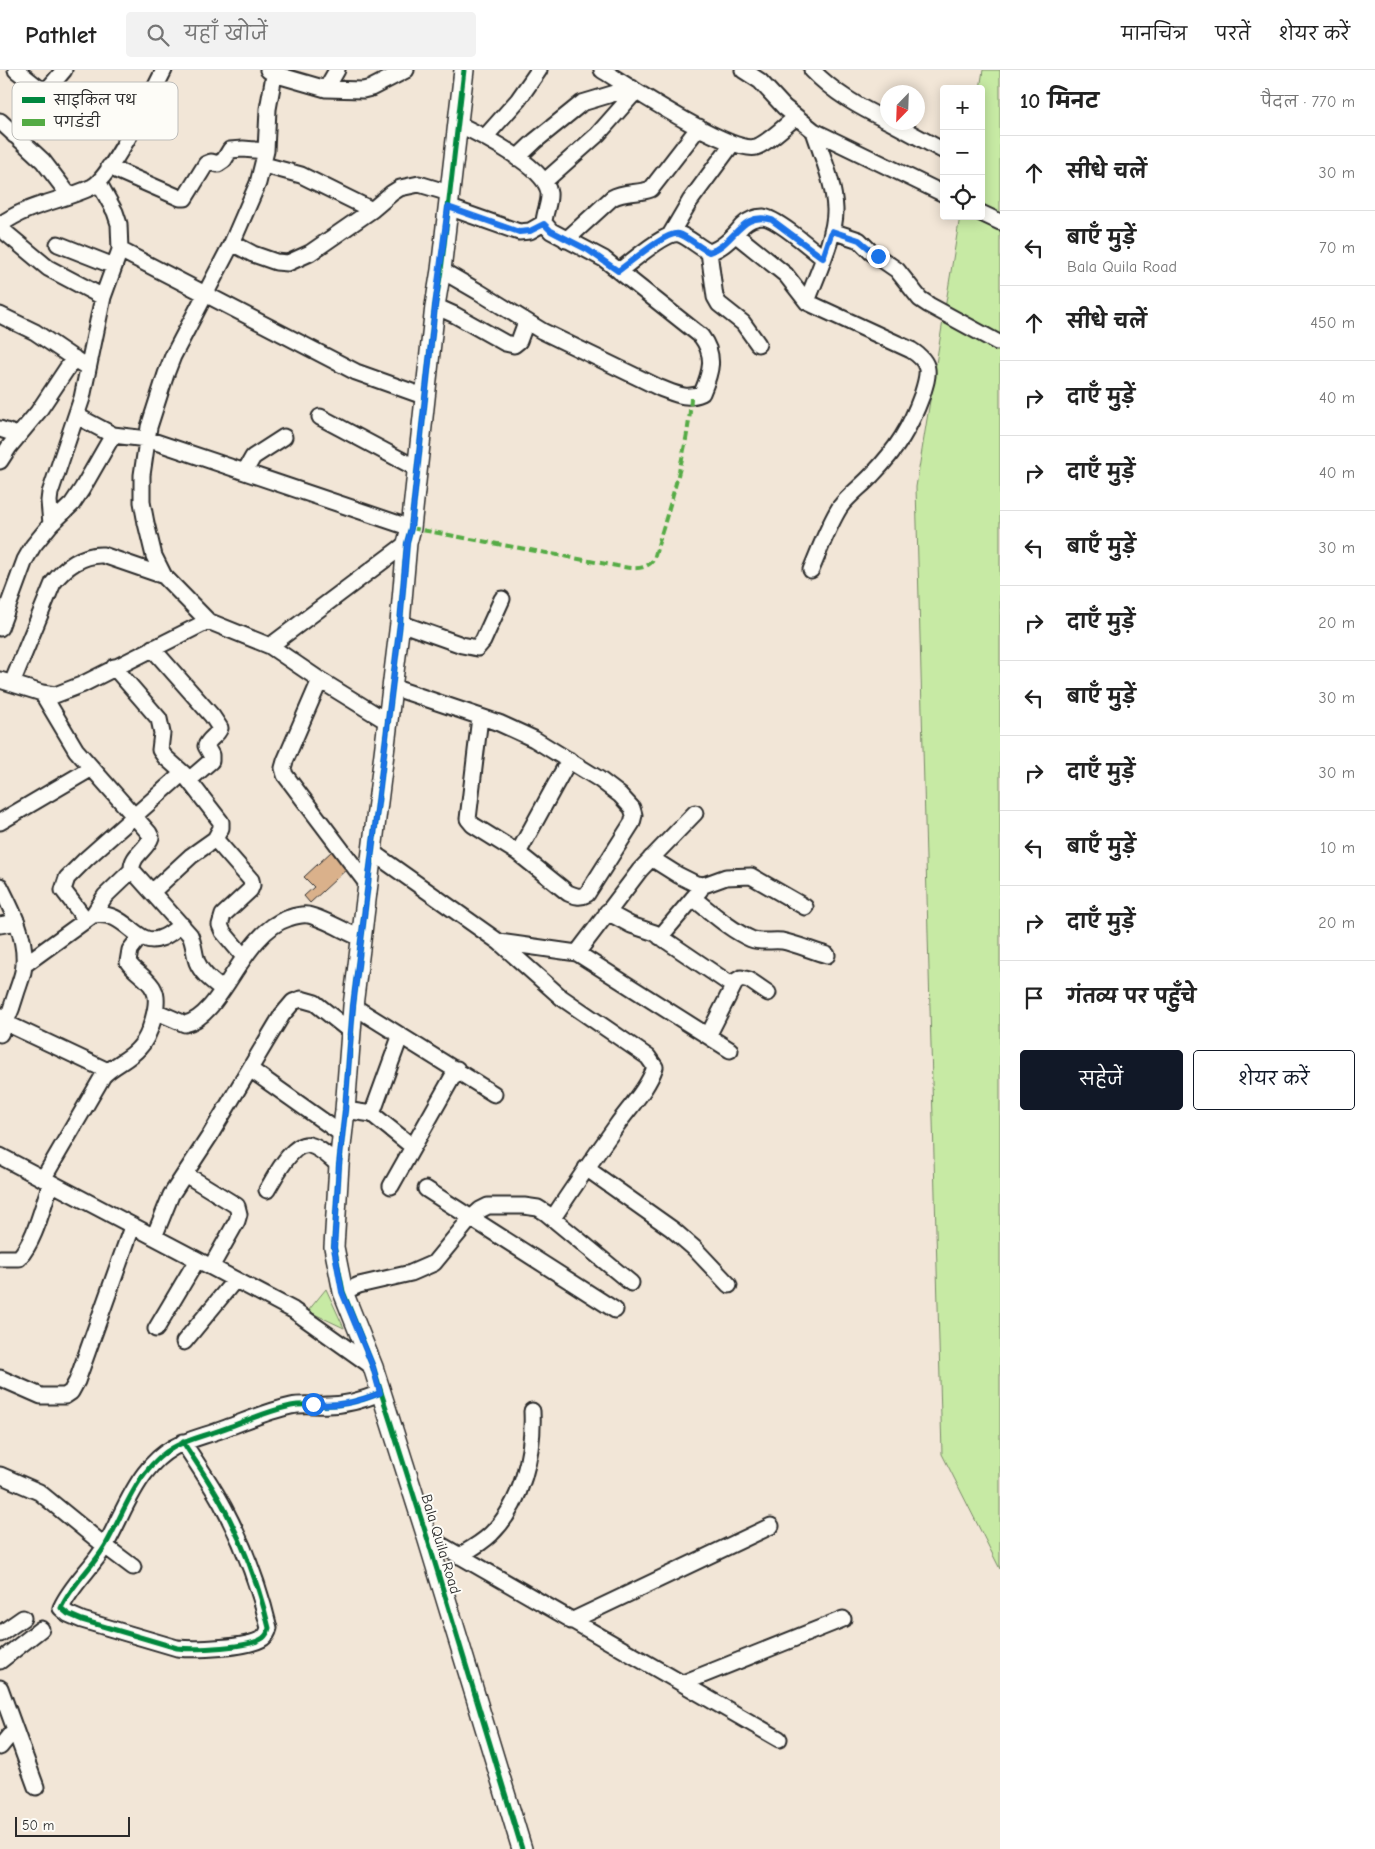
<!DOCTYPE html>
<html lang="hi">
<head>
<meta charset="utf-8">
<style>
	:root { --surface:#fff; --page:#f2f2f2; --text:#222; --muted:#767676; --line:#e0e0e0; --accent:#111827 }
	body { margin:0; font-family:"Comic Neue","Playpen Sans Deva",sans-serif; background:var(--page); color:var(--text) }
	.controls { position:absolute; right:15px; top:15px; display:grid; overflow:hidden; border-radius:5px; box-shadow:0 2px 12px #0003 }
	.controls button { width:45px; height:45px; display:grid; place-items:center; padding:0; border:0; border-bottom:1px solid var(--line); background:var(--surface); color:var(--text); font:25px sans-serif }
	.compass { position:absolute; left:880px; top:15px; width:45px; height:45px; border-radius:50%; background:var(--surface); box-shadow:0 2px 12px #0003; rotate:203deg }
	.scale { position:absolute; left:15px; bottom:12px; width:115px; box-sizing:border-box; padding-left:5px; border:2px solid #2b2b2b; border-top:0; font-size:14px; line-height:18px; white-space:nowrap; color:#2b2b2b; -webkit-text-stroke:4px #fdfcf7; paint-order:stroke }
	.stop { position:absolute; width:15px; height:15px; margin:-11px; border:4px solid #1a73e8; border-radius:50%; background:#fff }
	.stop.end { background:#1a73e8; border-color:#fff; box-shadow:0 1px 5px #0008 }
	.list { margin:0; padding:0; list-style:none }
	h2 { display:flex; justify-content:space-between; align-items:center; height:65px; margin:0; padding:0 20px; font-size:21px }
	h2 small { font-size:16px; font-weight:400; color:var(--muted) }
	.list li { display:grid; grid-template-columns:32px 1fr auto; gap:15px; align-items:center; box-sizing:border-box; height:75px; padding:0 20px; border-top:1px solid var(--line) }
	.list b { display:block; font-size:19px; white-space:nowrap }
	.list p { margin:0; font-size:16px; white-space:nowrap; color:var(--muted) }
	.list em { font-size:16px; font-style:normal; color:var(--muted) }
	.actions { display:flex; gap:10px; padding:15px 20px }
	.actions a { flex:1; padding:11px 0; border:1px solid var(--accent); border-radius:5px; text-align:center; font-size:18px; color:var(--accent) }
	.actions .main { background:var(--accent); color:#fff }
	.icon { flex:none; width:28px; height:28px; fill:none; stroke:currentColor; stroke-width:2; stroke-linecap:round; stroke-linejoin:round }
	.map { position:relative; flex:none; width:1000px; height:1779px; overflow:hidden }
	header { display:flex; align-items:center; gap:30px; box-sizing:border-box; height:70px; padding:0 25px; background:var(--surface); border-bottom:1px solid var(--line) }
	header strong { font-size:24px }
	nav { display:flex; gap:28px; margin-inline-start:auto; font-size:18px }
	.search { width:350px; height:45px; background:var(--page); display:flex; align-items:center; gap:12px; box-sizing:border-box; padding:0 18px; border-radius:5px; color:var(--muted); font-size:19px }
	main { display:flex }
	aside { flex:1; background:var(--surface) }
	.map>svg:first-child { display:block }
	.green { fill:#c7eaa4; stroke:#798a68 }
	.building { fill:#dab18b; stroke:#2b2b2b }
	.lines { fill:none; stroke-linecap:round; stroke-linejoin:round }
	.minor-casing { stroke:#2b2b2b; stroke-width:19 }
	.tertiary-casing { stroke:#2b2b2b; stroke-width:22 }
	.minor { stroke:#fdfcf7; stroke-width:15 }
	.tertiary { stroke:#fdfcf7; stroke-width:19 }
	.quiet { stroke:#54ab44; stroke-width:4; stroke-dasharray:8 4; stroke-linecap:butt }
	.cycleway-casing { stroke:#fdfcf7; stroke-width:8 }
	.cycleway { stroke:#00873e; stroke-width:5 }
	.route { stroke:#1a73e8; stroke-width:6 }
	.labels { text-anchor:middle; dominant-baseline:central; stroke-width:4; stroke-linejoin:round; paint-order:stroke }
	.street-label { font-size:15px; fill:#2b2b2b; stroke:#fdfcf7 }
	.key { fill:#fdfcf7; stroke:#bebdba; stroke-width:1 }
	.key-label { font-size:14px; fill:#2b2b2b }
</style>
</head>
<body>
<header>
<strong>Pathlet</strong>
<div class="search"><svg class="icon" aria-label="search" viewBox="0 0 24 24"><circle cx="10" cy="10" r="6"/><path d="M15 15l6 6"/></svg>यहाँ खोजें</div>
<nav><a>मानचित्र</a><a>परतें</a><a>शेयर करें</a></nav>
</header>
<main>
<div class="map">
<svg width="1000" height="1779" viewBox="0 0 1000 1779">
	<rect width="100%" height="100%" fill="#f2e6d7"/>
	<filter id="ink" filterUnits="userSpaceOnUse"><feTurbulence type="fractalNoise" baseFrequency=".02" numOctaves="2"/><feDisplacementMap in="SourceGraphic" scale="10" xChannelSelector="R" yChannelSelector="G"/><feConvolveMatrix kernelMatrix="1 2 1 2 8 2 1 2 1" color-interpolation-filters="sRGB"/></filter>
	<g filter="url(#ink)">
		<!-- green -->
		<path class="green" d="M 983,0 L 1000,0 L 1000,1499 L 942,1384 L 916,417 L 960,146 L 981,146 L 980,19 Z
			M 326,1219 L 344,1258 L 308,1241 Z"/>
		<!-- building -->
		<path class="building" d="M 333,780 L 349,797 L 310,833 L 304,826 L 314,817 L 304,807 Z"/>
		<g class="lines">
			<!-- minor casing -->
			<g class="minor-casing">
				<path id="minor" d="M 16,0 L 45,23
					M 268,0 L 274,4 L 326,19 L 363,20 L 371,18 L 406,0
					M 275,0 L 268,39 L 266,81 L 258,113 L 232,173 L 173,286 L 166,304 L 149,357 L 142,405 L 142,432 L 146,453 L 154,486 L 164,506 L 208,551 L 270,576 L 320,610 L 388,652
					M 602,0 C 628,16 731,84 756,77 C 768,73 786,55 796,47
					M 743,0 L 760,11 L 784,37 L 814,61 L 944,124
					M 812,0 C 834,23 859,37 888,51
					M 326,19 L 337,0
					M 0,51 L 43,91 L 69,125
					M 890,52 L 944,81
					M 14,65 L 31,39 L 64,0
					M 485,67 L 518,30 L 539,0
					M 517,88 L 535,71 L 582,33 L 632,18
					M 264,95 L 301,105 L 372,140
					M 109,97 L 180,128 L 185,128 L 206,94 L 211,92 L 218,94 L 224,90 L 230,80 L 243,79 L 266,81
					M 545,111 L 598,64 L 636,21
					M 448,137 L 519,162 L 530,161 L 544,153
					M 981,143 L 1000,152
					M 0,155 C 30,133 60,132 92,117 C 110,108 153,22 164,0
					M 0,158 L 48,198 L 103,227
					M 832,161 L 859,170 L 871,182 L 897,200 L 920,229 L 929,235 L 997,272
					M 735,164 L 786,205 L 807,232 L 911,280 C 932,293 929,303 922,325 C 910,358 897,379 872,405 C 862,416 849,425 840,437 C 828,456 820,479 811,500
					M 670,165 L 690,131 L 732,74
					M 566,170 L 612,128 C 624,121 639,124 651,119 L 699,57
					M 232,173 L 253,184 L 276,192 L 288,193 L 310,183 L 372,140 L 392,123 L 400,118 L 419,114 L 449,123
					M 58,174 L 114,196
					M 120,180 L 356,302 L 426,327
					M 709,182 L 715,227 L 719,234 L 743,253 L 758,274
					M 441,200 L 479,222 L 542,261 L 660,318 C 676,324 686,330 702,323 C 711,302 716,286 701,266 L 604,189 L 551,161 L 544,153 C 544,143 550,133 549,123 C 546,97 481,65 458,54
					M 619,201 C 630,193 666,161 679,164 C 687,166 700,178 709,182 C 722,179 734,166 742,156 C 748,150 754,147 763,147 C 776,148 811,178 823,188
					M 807,232 C 816,206 836,166 835,139 C 834,113 822,86 814,61
					M 435,236 L 455,245 L 505,273 L 514,275 L 519,271 L 526,252
					M 0,245 L 35,262 L 82,294
					M 77,346 L 113,365 L 147,369 L 411,458
					M 320,347 L 418,399
					M 0,359 L 18,365
					M 0,391 L 9,377 L 38,342 L 74,288
					M 245,401 L 253,387 L 284,367
					M 51,454 L 72,434 L 82,419 L 113,365
					M 400,553 L 462,575 L 477,578 L 483,571 L 502,529
					M 0,558 L 25,490 L 33,476 L 51,454 L 49,431 L 50,423 L 82,328 L 103,227 L 120,180 L 119,154 L 115,142 L 99,113
					M 270,576 L 407,473
					M 152,578 L 212,646 L 220,658 C 217,666 209,668 206,676 L 211,685 L 211,691 L 189,710
					M 114,597 L 159,649 L 162,663 L 160,680 L 165,687 L 183,703 L 221,752 L 221,758 L 215,769 L 191,786 L 152,822
					M 0,610 L 42,623 L 55,625 L 81,615 L 208,551
					M 320,610 L 285,691 L 283,698 L 285,705 L 368,815
					M 12,613 L 53,513 C 65,497 83,484 103,485 L 164,506
					M 392,617 L 499,653 L 534,669 L 599,709 L 620,725 L 632,738 L 634,745 L 632,753 L 587,824 C 580,828 575,826 568,823 L 518,783 L 473,755 L 468,749 L 480,647
					M 42,623 L 76,680 L 149,763 L 151,767 C 147,780 131,785 132,800 L 190,865 C 194,874 194,883 197,892 C 202,904 212,911 222,919
					M 0,752 L 92,698
					M 215,769 L 251,810 L 252,815 L 250,820 L 223,845 L 220,855 L 223,862 L 244,887
					M 372,782 L 499,872 L 562,928 L 648,987 L 655,997 C 648,1018 630,1037 617,1055 C 595,1086 574,1116 553,1148
					M 518,783 L 569,690
					M 651,788 L 678,805 L 696,814 L 704,815 L 726,807 L 751,806 L 805,837
					M 0,816 C 12,840 26,866 24,894 C 24,904 19,914 16,924 C 12,938 7,951 0,964
					M 693,828 C 711,842 730,860 751,869 C 761,873 771,870 782,871 C 797,874 812,881 827,885
					M 607,842 L 631,855 L 655,863 L 733,916
					M 93,845 L 105,826 L 132,800
					M 86,850 L 63,820 L 67,808 L 86,789 L 183,703
					M 0,855 L 17,852
					M 660,867 L 700,820
					M 499,872 L 577,883 L 640,800 L 695,743
					M 577,883 L 730,980
					M 24,895 L 93,845 C 126,839 136,879 161,868 C 168,866 175,859 182,855
					M 353,936 L 494,1024
					M 155,941 L 185,954 C 223,946 242,862 289,848 C 295,846 302,844 308,845 C 323,848 346,862 361,868
					M 1,946 L 6,953 L 108,1001
					M 708,966 L 736,911 L 741,908 L 749,910 L 768,923
					M 250,999 L 343,1065
					M 345,1040 L 372,1044 L 413,1077
					M 372,1044 L 400,967
					M 0,1086 L 293,1240 L 373,1297
					M 586,1098 L 672,1159 L 694,1178 L 729,1215
					M 185,1104 L 237,1136 L 239,1144 L 237,1151 L 211,1197
					M 43,1109 L 103,1006 C 113,995 129,990 139,978 C 149,968 161,933 154,920 C 149,908 135,903 128,892 L 130,880 L 140,867
					M 391,1116 L 457,999
					M 426,1119 L 615,1240
					M 267,1120 C 275,1107 292,1072 309,1075 C 320,1077 331,1089 339,1095
					M 154,1167 L 171,1125 L 209,1067 L 282,945 L 293,932 L 301,929 L 315,933 L 350,961
					M 0,1188 L 19,1188 C 36,1169 42,1137 51,1113
					M 343,1222 L 359,1215 L 411,1203 L 434,1193 L 471,1148 L 480,1140 L 488,1136 L 524,1136 L 538,1138 L 546,1143 L 631,1213
					M 156,1259 L 197,1190
					M 184,1272 L 235,1210
					M 0,1308 L 41,1326 L 65,1326 L 71,1322 L 77,1311 L 132,1157
					M 183,1372 C 197,1394 212,1415 224,1438 C 244,1476 259,1516 269,1558 C 268,1562 267,1565 263,1568 C 249,1578 195,1580 177,1578 L 82,1550 L 68,1544 L 61,1538 C 72,1514 92,1498 105,1476 C 119,1452 128,1425 145,1403 C 169,1371 192,1371 226,1358 C 248,1350 268,1341 291,1336 C 304,1333 316,1336 328,1335 C 347,1335 363,1330 380,1323
					M 0,1405 L 39,1422 L 105,1476 L 133,1497
					M 427,1467 L 779,1669
					M 459,1486 C 471,1479 482,1473 491,1464 C 522,1434 534,1382 532,1341
					M 571,1551 L 771,1456
					M 0,1564 L 23,1548
					M 0,1591 L 41,1559
					M 683,1613 L 843,1549
					M 0,1618 L 36,1717
					M 0,1677 L 14,1660"/>
			</g>
			<!-- tertiary casing -->
			<g class="tertiary-casing">
				<path id="tertiary" d="M 464,0 L 441,200 L 435,236 L 411,458 L 407,473 L 400,553 L 353,936 L 345,1040 L 339,1095 L 334,1177 L 343,1222 L 373,1297 L 427,1467 L 522,1779"/>
			</g>
			<!-- minor -->
			<use href="#minor" class="minor"/>
			<!-- tertiary -->
			<use href="#tertiary" class="tertiary"/>
			<!-- quiet -->
			<path class="quiet" d="M 411,458 L 617,496 C 631,498 645,502 654,489 C 669,436 688,383 691,328"/>
			<!-- cycleway casing -->
			<g class="cycleway-casing">
				<path id="cycleway" d="M 464,0 L 441,200 L 435,236 L 411,458 L 407,473 L 400,553 L 353,936 L 345,1040 L 339,1095 L 334,1177 L 343,1222 L 373,1297 L 427,1467 L 522,1779
					M 183,1372 C 197,1394 212,1415 224,1438 C 244,1476 259,1516 269,1558 C 268,1562 267,1565 263,1568 C 249,1578 195,1580 177,1578 L 82,1550 L 68,1544 L 61,1538 C 72,1514 92,1498 105,1476 C 119,1452 128,1425 145,1403 C 169,1371 192,1371 226,1358 C 248,1350 268,1341 291,1336 C 304,1333 316,1336 328,1335 C 347,1335 363,1330 380,1323"/>
			</g>
			<!-- cycleway -->
			<use href="#cycleway" class="cycleway"/>
		</g>
	</g>
	<g class="lines" filter="url(#ink)">
		<!-- route -->
		<path class="route" d="M 313,1334 C 338,1337 357,1332 380,1323 L 373,1297 L 342,1222 L 334,1178 L 339,1095 L 345,1040 L 353,936 L 400,553 L 407,473 L 411,458 L 435,236 L 448,137 L 519,162 L 530,161 L 544,154 L 551,161 L 588,180 L 618,201 C 630,193 666,161 679,164 C 687,166 700,178 709,182 C 735,175 740,140 772,150 L 823,188 L 832,161 L 859,170 L 878,186"/>
	</g>
	<g class="labels">
		<!-- street labels -->
		<g class="street-label">
			<text transform="translate(441 1474) rotate(73)">Bala Quila Road</text>
		</g>
	</g>
	<!-- legend -->
	<rect x="12" y="12" width="166" height="58" rx="8" class="key"/>
	<rect x="22" y="27" width="23" height="6" fill="#00873e"/>
	<rect x="22" y="49" width="23" height="7" fill="#54ab44"/>
	<g class="key-label">
		<text x="54" y="35">साइकिल पथ</text>
		<text x="54" y="57">पगडंडी</text>
	</g>
</svg>
<div class="controls">
<button>+</button>
<button>−</button>
<button><svg class="icon" aria-label="locate" viewBox="0 0 24 24"><circle cx="12" cy="12" r="6"/><path d="M12 2v4M12 18v4M2 12h4M18 12h4"/></svg></button>
</div>
<svg class="compass" viewBox="-18 -18 36 36"><path d="M0-13l5 13h-10z" fill="#e53935"/><path d="M0 13l5-13h-10z" fill="#767676"/></svg>
<div class="scale">50 m</div>
<div class="stop" style="left:313px;top:1334px"></div>
<div class="stop end" style="left:878px;top:186px"></div>
</div>
<aside>
<h2>10 मिनट<small>पैदल · 770 m</small></h2>
<ul class="list">
<li><svg class="icon" aria-label="ahead" viewBox="0 0 24 24"><path d="M12 20V5M6 11l6-6 6 6"/></svg><div><b>सीधे चलें</b></div><em>30 m</em></li>
<li><svg class="icon" aria-label="left" viewBox="0 0 24 24"><path d="M17 20v-9H6M10 6l-5 5 5 5"/></svg><div><b>बाएँ मुड़ें</b><p>Bala Quila Road</p></div><em>70 m</em></li>
<li><svg class="icon" aria-label="ahead" viewBox="0 0 24 24"><path d="M12 20V5M6 11l6-6 6 6"/></svg><div><b>सीधे चलें</b></div><em>450 m</em></li>
<li><svg class="icon" aria-label="right" viewBox="0 0 24 24"><path d="M7 20v-9h11M14 6l5 5-5 5"/></svg><div><b>दाएँ मुड़ें</b></div><em>40 m</em></li>
<li><svg class="icon" aria-label="right" viewBox="0 0 24 24"><path d="M7 20v-9h11M14 6l5 5-5 5"/></svg><div><b>दाएँ मुड़ें</b></div><em>40 m</em></li>
<li><svg class="icon" aria-label="left" viewBox="0 0 24 24"><path d="M17 20v-9H6M10 6l-5 5 5 5"/></svg><div><b>बाएँ मुड़ें</b></div><em>30 m</em></li>
<li><svg class="icon" aria-label="right" viewBox="0 0 24 24"><path d="M7 20v-9h11M14 6l5 5-5 5"/></svg><div><b>दाएँ मुड़ें</b></div><em>20 m</em></li>
<li><svg class="icon" aria-label="left" viewBox="0 0 24 24"><path d="M17 20v-9H6M10 6l-5 5 5 5"/></svg><div><b>बाएँ मुड़ें</b></div><em>30 m</em></li>
<li><svg class="icon" aria-label="right" viewBox="0 0 24 24"><path d="M7 20v-9h11M14 6l5 5-5 5"/></svg><div><b>दाएँ मुड़ें</b></div><em>30 m</em></li>
<li><svg class="icon" aria-label="left" viewBox="0 0 24 24"><path d="M17 20v-9H6M10 6l-5 5 5 5"/></svg><div><b>बाएँ मुड़ें</b></div><em>10 m</em></li>
<li><svg class="icon" aria-label="right" viewBox="0 0 24 24"><path d="M7 20v-9h11M14 6l5 5-5 5"/></svg><div><b>दाएँ मुड़ें</b></div><em>20 m</em></li>
<li><svg class="icon" aria-label="arrive" viewBox="0 0 24 24"><path d="M6 21V4h12l-3 4 3 4H6"/></svg><div><b>गंतव्य पर पहुँचे</b></div></li>
</ul>
<div class="actions"><a class="main">सहेजें</a><a>शेयर करें</a></div>
</aside>
</main>
</body>
</html>
